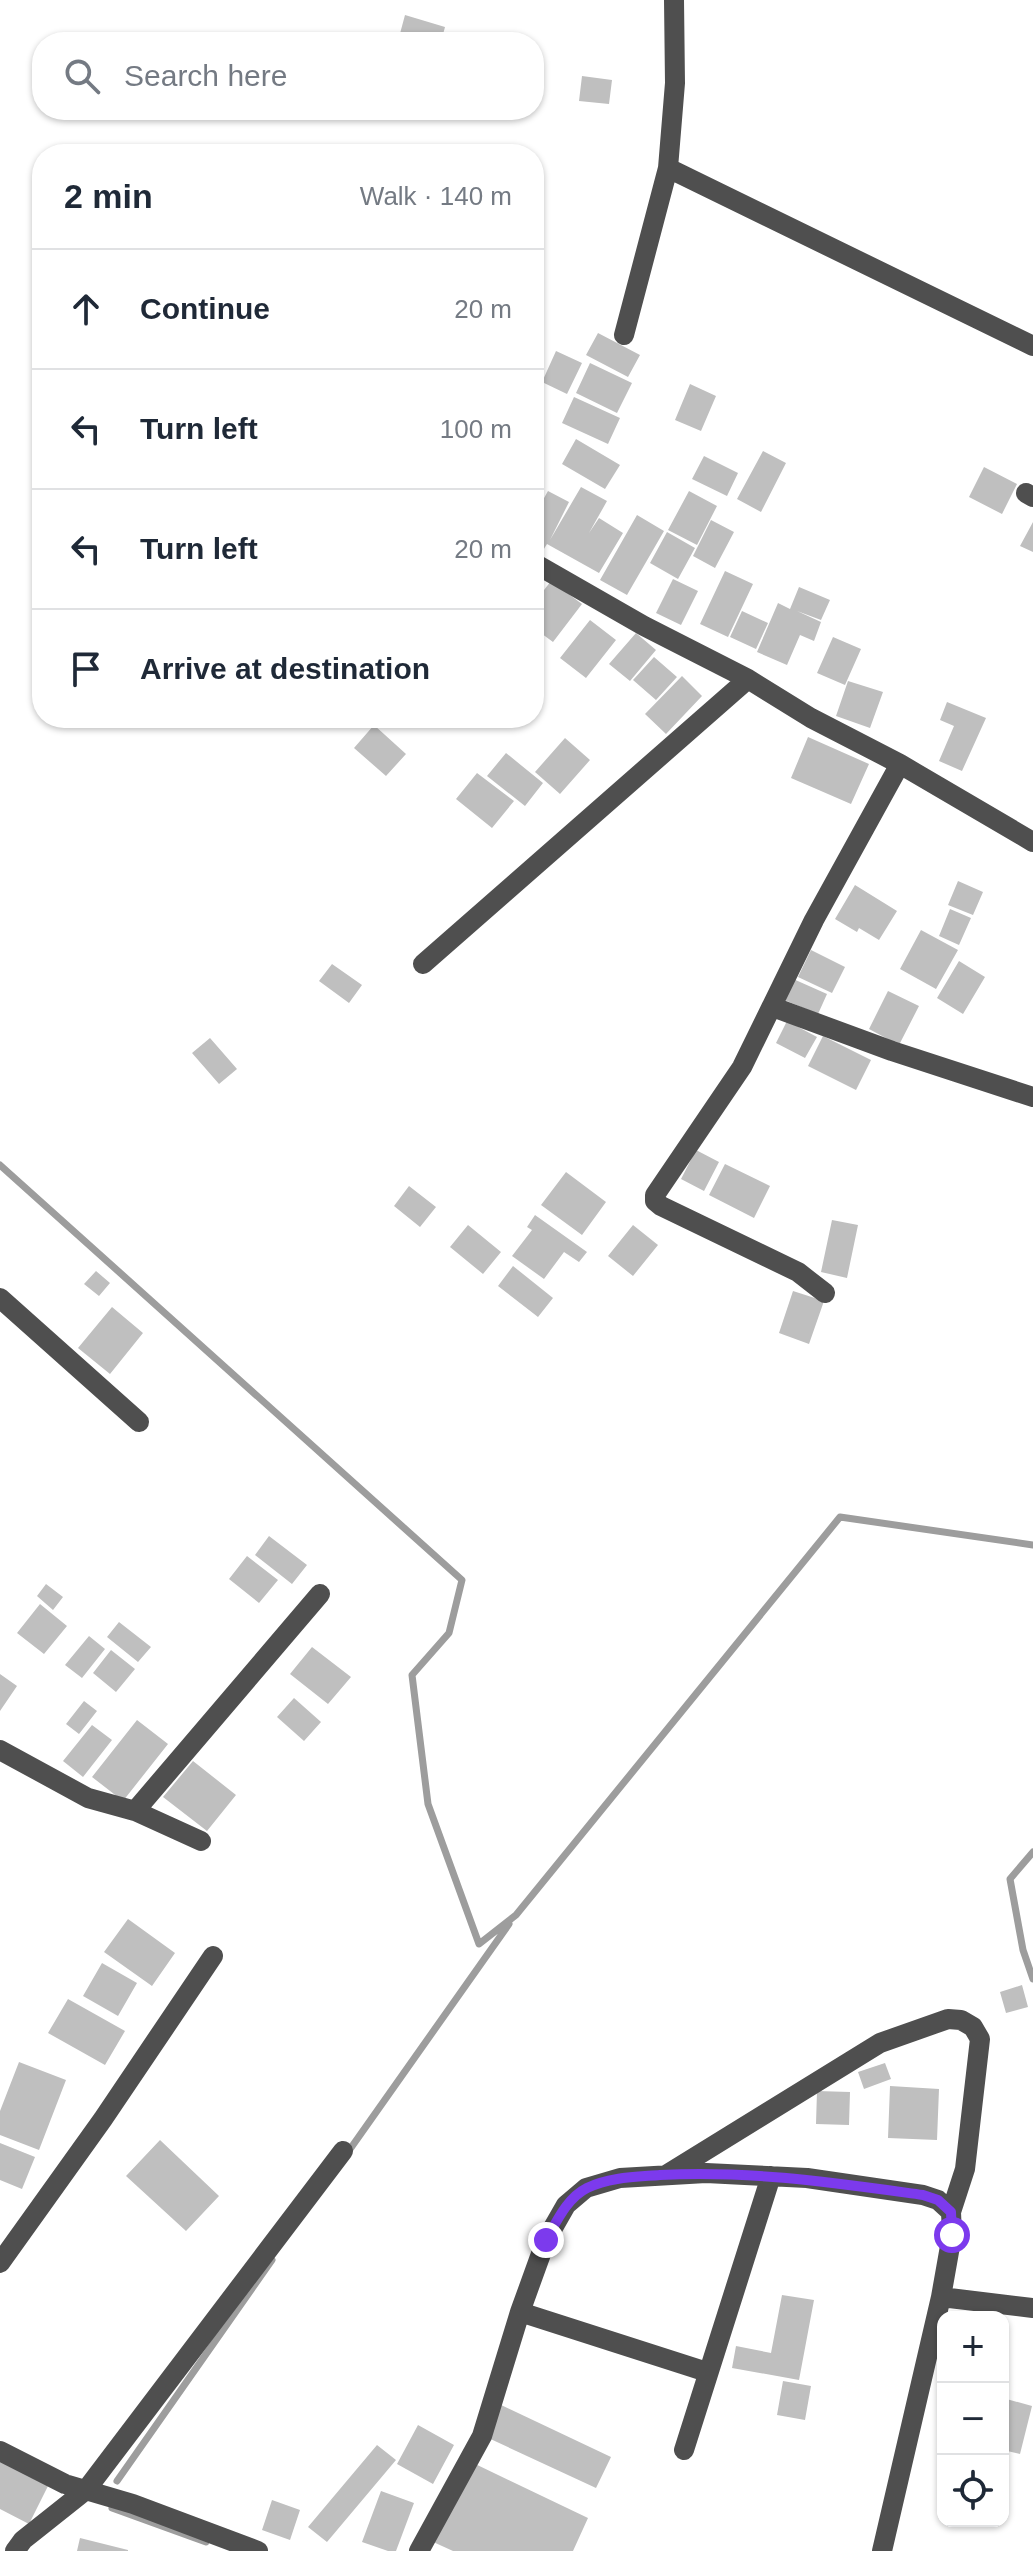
<!DOCTYPE html>
<html lang="en">
<head>
<meta charset="utf-8">
<style>
	:root { --surface:#fff; --page:#f2f2f3; --text:#1f2937; --muted:#747a83; --line:#e0e1e3 }
	body { margin:0; font-family:Arial,sans-serif; background:var(--page); color:var(--text) }
	.controls { position:absolute; right:24px; bottom:24px; display:grid; overflow:hidden; border-radius:16px; box-shadow:0 2px 6px #0004 }
	.controls button { width:72px; height:72px; display:grid; place-items:center; padding:0; border:0; border-bottom:2px solid var(--line); background:var(--surface); color:var(--text); font:40px sans-serif }
	.stop { position:absolute; width:24px; height:24px; margin:-18px; border:6px solid #7c3aed; border-radius:50%; background:#fff }
	.stop.end { background:#7c3aed; border-color:#fff; box-shadow:0 2px 8px #0008 }
	.list { margin:0; padding:0; list-style:none }
	h2 { display:flex; justify-content:space-between; align-items:center; height:104px; margin:0; padding:0 32px; font-size:34px }
	h2 small { font-size:26px; font-weight:400; color:var(--muted) }
	.list li { display:grid; grid-template-columns:52px 1fr auto; gap:24px; align-items:center; box-sizing:border-box; height:120px; padding:0 32px; border-top:2px solid var(--line) }
	.list b { display:block; font-size:30px; white-space:nowrap }
	.list em { font-size:26px; font-style:normal; color:var(--muted) }
	.icon { flex:none; width:44px; height:44px; fill:none; stroke:currentColor; stroke-width:2; stroke-linecap:round; stroke-linejoin:round }
	.map { position:relative; flex:none; width:1033px; height:2551px; overflow:hidden }
	.search { position:absolute; background:var(--surface); box-shadow:0 2px 6px #0004; left:32px; top:32px; width:512px; height:88px; display:flex; align-items:center; gap:20px; box-sizing:border-box; padding:0 28px; border-radius:32px; color:var(--muted); font-size:30px }
	.panel { position:absolute; background:var(--surface); box-shadow:0 2px 6px #0004; left:32px; top:144px; width:512px; height:584px; border-radius:32px }
	.map>svg:first-child { display:block }
	.lines { fill:none; stroke-linecap:round; stroke-linejoin:round }
	.stream { stroke:#9d9d9d; stroke-width:7 }
	.building { fill:#bfbfbf }
	.minor { stroke:#4f4f4f; stroke-width:20 }
	.route { stroke:#7c3aed; stroke-width:10 }
</style>
</head>
<body>
<div class="map">
<svg width="1033" height="2551" viewBox="0 0 1033 2551">
	<rect width="100%" height="100%" fill="#fff"/>
	<g class="lines">
		<!-- stream -->
		<path class="stream" d="M 0,1165 L 462,1580 L 449,1633 L 412,1675 L 428,1804 L 479,1944 L 516,1915 L 840,1517 L 1033,1545
			M 1033,1852 L 1010,1879 L 1023,1950 L 1033,1979
			M 348,2152 L 509,1924
			M 117,2481 L 272,2260
			M 112,2508 L 206,2542"/>
	</g>
	<!-- building -->
	<path class="building" d="M 405,15 L 445,27 L 441,42 L 398,41 Z
		M 582,76 L 612,80 L 609,104 L 579,101 Z
		M 598,333 L 640,355 L 628,377 L 586,355 Z
		M 556,351 L 582,363 L 567,394 L 542,382 Z
		M 590,363 L 632,383 L 617,413 L 576,393 Z
		M 690,384 L 716,396 L 701,431 L 675,420 Z
		M 574,397 L 620,418 L 608,444 L 562,423 Z
		M 576,439 L 620,465 L 605,489 L 562,464 Z
		M 763,451 L 786,463 L 761,512 L 737,499 Z
		M 704,456 L 738,473 L 727,496 L 692,479 Z
		M 984,467 L 1017,484 L 1002,514 L 969,497 Z
		M 581,487 L 607,501 L 589,533 L 599,518 L 623,533 L 599,573 L 547,544 L 542,552 L 534,548 L 534,516 L 548,491 L 569,502 L 550,540 Z
		M 689,491 L 717,506 L 697,545 L 668,530 Z
		M 637,515 L 664,531 L 627,595 L 600,580 Z
		M 711,520 L 734,532 L 715,568 L 693,556 Z
		M 1033,522 L 1033,552 L 1020,546 Z
		M 667,532 L 695,548 L 678,579 L 650,563 Z
		M 725,571 L 753,584 L 728,637 L 700,624 Z
		M 673,579 L 698,591 L 681,625 L 656,613 Z
		M 551,581 L 582,604 L 553,642 L 534,628 L 534,603 Z
		M 799,587 L 830,600 L 821,620 L 797,611 L 821,622 L 814,641 L 800,635 L 787,665 L 757,652 L 778,603 L 790,609 Z
		M 742,611 L 768,623 L 756,649 L 730,637 Z
		M 590,620 L 616,640 L 586,678 L 560,658 Z
		M 636,633 L 656,650 L 630,681 L 609,664 Z
		M 833,637 L 861,649 L 845,685 L 817,673 Z
		M 654,657 L 677,677 L 656,700 L 633,680 Z
		M 682,676 L 702,696 L 666,734 L 645,714 Z
		M 848,681 L 883,692 L 870,728 L 836,716 Z
		M 947,702 L 986,718 L 962,771 L 939,761 L 954,726 L 940,720 Z
		M 374,725 L 406,754 L 386,776 L 354,748 Z
		M 808,737 L 869,764 L 851,804 L 791,778 Z
		M 565,738 L 590,760 L 560,794 L 535,772 Z
		M 506,753 L 543,783 L 525,806 L 487,776 Z
		M 477,773 L 514,801 L 492,828 L 456,799 Z
		M 958,881 L 983,892 L 973,915 L 948,905 Z
		M 855,885 L 897,911 L 879,940 L 859,928 L 857,932 L 835,919 Z
		M 950,909 L 971,918 L 959,945 L 939,936 Z
		M 921,930 L 958,950 L 936,989 L 900,969 Z
		M 811,950 L 845,967 L 832,993 L 798,977 Z
		M 959,961 L 985,977 L 963,1014 L 937,998 Z
		M 332,964 L 362,985 L 349,1003 L 319,981 Z
		M 791,978 L 827,994 L 818,1014 L 782,999 Z
		M 888,991 L 919,1006 L 899,1045 L 869,1029 Z
		M 787,1021 L 817,1037 L 805,1058 L 776,1043 Z
		M 823,1036 L 871,1060 L 856,1090 L 808,1066 Z
		M 210,1038 L 237,1069 L 219,1084 L 192,1053 Z
		M 696,1150 L 719,1162 L 704,1191 L 681,1179 Z
		M 725,1164 L 770,1186 L 754,1218 L 709,1195 Z
		M 566,1172 L 606,1202 L 582,1235 L 541,1205 Z
		M 409,1186 L 436,1207 L 420,1227 L 394,1206 Z
		M 535,1215 L 587,1252 L 579,1262 L 564,1252 L 544,1279 L 512,1256 L 532,1230 L 527,1227 Z
		M 832,1220 L 858,1225 L 847,1278 L 821,1272 Z
		M 468,1225 L 501,1252 L 483,1274 L 450,1247 Z
		M 633,1225 L 658,1245 L 633,1276 L 608,1256 Z
		M 513,1266 L 553,1298 L 538,1317 L 498,1286 Z
		M 96,1271 L 110,1283 L 99,1296 L 84,1284 Z
		M 793,1291 L 824,1301 L 809,1344 L 779,1333 Z
		M 112,1307 L 143,1333 L 110,1374 L 78,1348 Z
		M 269,1536 L 307,1565 L 292,1584 L 255,1555 Z
		M 247,1556 L 278,1580 L 259,1603 L 229,1579 Z
		M 46,1584 L 63,1597 L 53,1610 L 37,1596 Z
		M 40,1604 L 67,1626 L 44,1654 L 17,1633 Z
		M 119,1622 L 151,1647 L 138,1662 L 107,1637 Z
		M 89,1636 L 105,1649 L 82,1678 L 65,1665 Z
		M 312,1647 L 351,1677 L 328,1704 L 290,1674 Z
		M 111,1650 L 135,1669 L 116,1692 L 93,1673 Z
		M 0,1674 L 17,1686 L 0,1711 Z
		M 294,1698 L 321,1722 L 304,1741 L 277,1717 Z
		M 84,1701 L 97,1711 L 79,1734 L 66,1724 Z
		M 137,1720 L 168,1744 L 123,1801 L 92,1777 Z
		M 92,1725 L 112,1740 L 83,1777 L 63,1761 Z
		M 193,1761 L 236,1795 L 207,1831 L 163,1797 Z
		M 128,1919 L 175,1953 L 152,1986 L 104,1952 Z
		M 102,1963 L 137,1983 L 118,2016 L 83,1996 Z
		M 1022,1985 L 1028,2007 L 1006,2013 L 1000,1992 Z
		M 68,1999 L 125,2031 L 105,2065 L 48,2033 Z
		M 19,2062 L 66,2080 L 39,2150 L 0,2135 L 0,2111 Z
		M 885,2063 L 891,2079 L 864,2089 L 858,2072 Z
		M 890,2086 L 939,2089 L 937,2140 L 888,2138 Z
		M 817,2091 L 850,2092 L 849,2125 L 816,2124 Z
		M 160,2140 L 219,2196 L 186,2231 L 126,2176 Z
		M 0,2143 L 35,2157 L 22,2189 L 0,2180 Z
		M 782,2295 L 814,2300 L 799,2380 L 732,2368 L 736,2346 L 771,2353 Z
		M 783,2381 L 811,2386 L 805,2420 L 777,2415 Z
		M 1003,2398 L 1032,2406 L 1020,2454 L 1003,2450 Z
		M 499,2404 L 611,2457 L 596,2488 L 484,2436 Z
		M 418,2425 L 454,2445 L 433,2484 L 397,2464 Z
		M 377,2445 L 396,2460 L 327,2542 L 308,2527 Z
		M 0,2455 L 51,2480 L 29,2524 L 0,2509 Z
		M 469,2461 L 588,2518 L 573,2551 L 453,2551 L 431,2541 Z
		M 381,2491 L 414,2503 L 396,2551 L 388,2551 L 362,2542 Z
		M 272,2500 L 300,2510 L 290,2540 L 262,2530 Z
		M 80,2538 L 128,2550 L 128,2551 L 77,2551 Z"/>
	<g class="lines">
		<!-- minor -->
		<path class="minor" d="M 668,168 L 1033,346
			M 624,335 L 668,168 L 675,83 L 674,0
			M 1026,493 L 1033,497
			M 534,563 L 644,626 L 748,679 L 811,718 L 900,764 L 1033,842
			M 423,964 L 748,679
			M 773,1007 L 892,1051 L 1033,1097
			M 825,1293 L 798,1272 L 661,1206 L 655,1201 L 655,1195 L 742,1067 L 814,920 L 900,764
			M 0,1298 L 139,1422
			M 0,1750 L 88,1798 L 135,1811 L 201,1841
			M 135,1811 L 320,1594
			M 666,2175 L 880,2043 L 948,2019 L 961,2020 L 973,2027 L 980,2039 L 965,2169 L 951,2212 L 952,2235 L 941,2297 L 882,2551
			M 0,2263 L 103,2119 L 213,1956
			M 941,2297 L 1033,2308
			M 520,2312 L 707,2372
			M 684,2450 L 771,2176
			M 0,2451 L 65,2484 L 133,2504 L 258,2551
			M 15,2551 L 23,2540 L 86,2490 L 343,2151
			M 419,2551 L 482,2436 L 520,2312 L 546,2240 L 566,2205 L 586,2188 L 620,2178 L 706,2173 L 807,2178 L 923,2195 L 938,2200 L 951,2212"/>
	</g>
	<g class="lines">
		<!-- route -->
		<path class="route" d="M 546,2240 C 557,2221 567,2198 587,2188 C 610,2177 636,2177 660,2175 C 749,2170 835,2183 923,2195 L 938,2200 L 951,2212 L 952,2235"/>
	</g>
</svg>
<div class="controls">
<button>+</button>
<button>−</button>
<button><svg class="icon" aria-label="locate" viewBox="0 0 24 24"><circle cx="12" cy="12" r="6"/><path d="M12 2v4M12 18v4M2 12h4M18 12h4"/></svg></button>
</div>
<div class="stop" style="left:952px;top:2235px"></div>
<div class="stop end" style="left:546px;top:2240px"></div>
<div class="search"><svg class="icon" aria-label="search" viewBox="0 0 24 24"><circle cx="10" cy="10" r="6"/><path d="M15 15l6 6"/></svg>Search here</div>
<section class="panel">
<h2>2 min<small>Walk · 140 m</small></h2>
<ul class="list">
<li><svg class="icon" aria-label="ahead" viewBox="0 0 24 24"><path d="M12 20V5M6 11l6-6 6 6"/></svg><div><b>Continue</b></div><em>20 m</em></li>
<li><svg class="icon" aria-label="left" viewBox="0 0 24 24"><path d="M17 20v-9H6M10 6l-5 5 5 5"/></svg><div><b>Turn left</b></div><em>100 m</em></li>
<li><svg class="icon" aria-label="left" viewBox="0 0 24 24"><path d="M17 20v-9H6M10 6l-5 5 5 5"/></svg><div><b>Turn left</b></div><em>20 m</em></li>
<li><svg class="icon" aria-label="arrive" viewBox="0 0 24 24"><path d="M6 21V4h12l-3 4 3 4H6"/></svg><div><b>Arrive at destination</b></div></li>
</ul>
</section>
</div>
</body>
</html>
